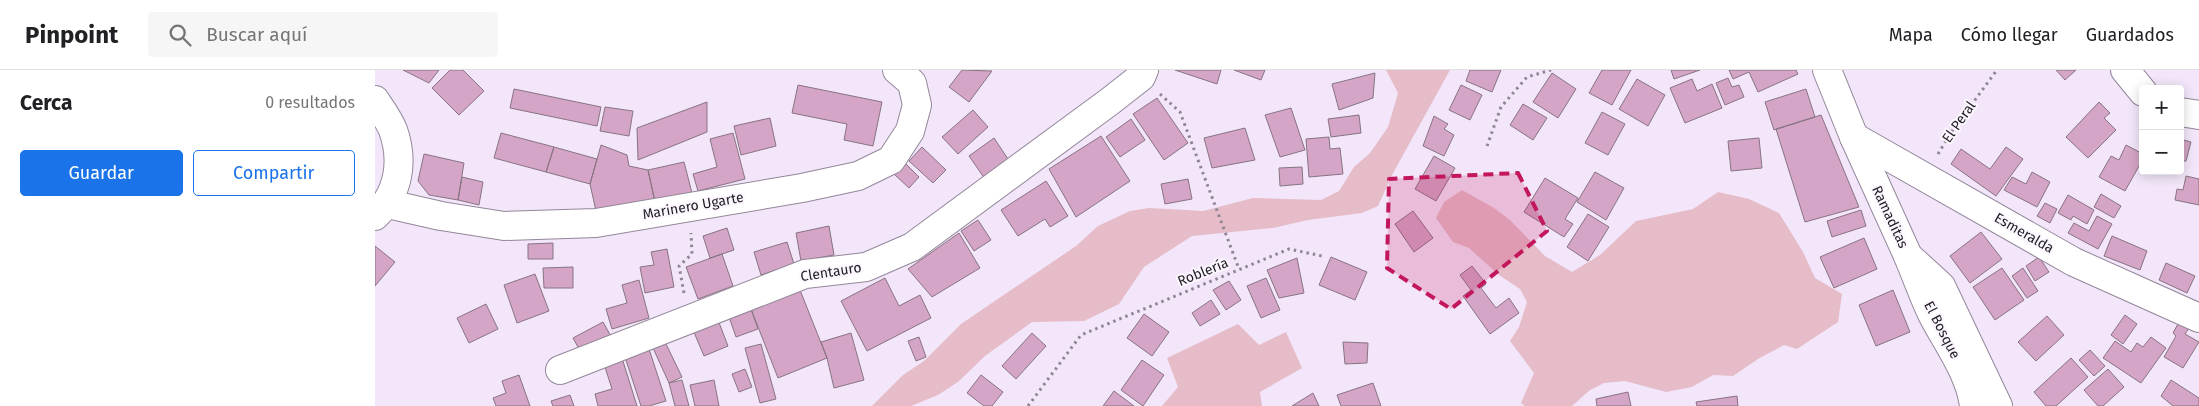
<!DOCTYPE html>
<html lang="es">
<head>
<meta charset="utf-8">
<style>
	:root { --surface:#fff; --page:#f6f6f6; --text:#202124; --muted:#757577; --line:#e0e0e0; --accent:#1a73e8 }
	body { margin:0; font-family:"Fira Sans",sans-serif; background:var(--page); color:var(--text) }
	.controls { position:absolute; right:15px; top:15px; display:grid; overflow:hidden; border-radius:5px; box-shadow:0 2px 12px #0003 }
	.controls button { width:45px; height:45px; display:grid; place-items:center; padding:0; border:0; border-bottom:1px solid var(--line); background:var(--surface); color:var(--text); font:25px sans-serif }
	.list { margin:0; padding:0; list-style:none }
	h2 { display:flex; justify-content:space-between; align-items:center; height:65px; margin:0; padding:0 20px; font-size:21px }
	h2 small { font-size:16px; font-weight:400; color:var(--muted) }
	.actions { display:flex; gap:10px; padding:15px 20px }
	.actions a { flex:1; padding:11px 0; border:1px solid var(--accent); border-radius:5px; text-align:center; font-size:18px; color:var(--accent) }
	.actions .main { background:var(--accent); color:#fff }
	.icon { flex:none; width:28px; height:28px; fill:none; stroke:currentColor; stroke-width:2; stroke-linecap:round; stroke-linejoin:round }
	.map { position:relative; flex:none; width:1824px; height:336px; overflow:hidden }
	header { display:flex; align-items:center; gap:30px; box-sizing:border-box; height:70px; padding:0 25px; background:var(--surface); border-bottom:1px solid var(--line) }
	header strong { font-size:24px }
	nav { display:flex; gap:28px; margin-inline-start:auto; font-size:18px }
	.search { width:350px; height:45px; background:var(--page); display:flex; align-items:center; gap:12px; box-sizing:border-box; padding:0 18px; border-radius:5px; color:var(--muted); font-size:19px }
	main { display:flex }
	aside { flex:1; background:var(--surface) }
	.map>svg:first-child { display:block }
	.green { fill:#e5bcc8 }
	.building { fill:#d4a5c6; stroke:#877481 }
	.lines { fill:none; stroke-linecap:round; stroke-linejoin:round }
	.street-casing { stroke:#93879a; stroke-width:30 }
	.secondary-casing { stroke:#93879a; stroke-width:30 }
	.path { stroke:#8e8693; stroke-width:3; stroke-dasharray:2.5 4; stroke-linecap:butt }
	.street { stroke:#fff; stroke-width:28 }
	.secondary { stroke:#fff; stroke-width:28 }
	.marked { fill:#c2185b; fill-opacity:0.2; stroke:#c2185b; stroke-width:4; stroke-dasharray:10 6; stroke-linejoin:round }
	.labels { text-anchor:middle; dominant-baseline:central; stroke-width:4; stroke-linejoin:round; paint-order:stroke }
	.street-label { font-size:14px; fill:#201c23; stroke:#fcf6fe }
</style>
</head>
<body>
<header>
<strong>Pinpoint</strong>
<div class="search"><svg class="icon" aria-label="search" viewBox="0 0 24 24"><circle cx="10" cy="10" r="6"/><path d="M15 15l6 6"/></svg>Buscar aquí</div>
<nav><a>Mapa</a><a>Cómo llegar</a><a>Guardados</a></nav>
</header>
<main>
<aside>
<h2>Cerca<small>0 resultados</small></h2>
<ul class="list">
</ul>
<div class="actions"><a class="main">Guardar</a><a>Compartir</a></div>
</aside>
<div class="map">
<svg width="1824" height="336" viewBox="0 0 1824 336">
	<rect width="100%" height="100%" fill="#f3e6fa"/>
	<!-- green -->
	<path class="green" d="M 1011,0 L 1075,0 L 1017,105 L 1003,136 L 987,143 L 933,150 L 898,158 L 817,166 L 769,197 L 744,234 L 709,251 L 657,252 L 610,286 L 583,312 L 563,325 L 536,336 L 497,336 L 528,305 L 549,291 L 586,254 L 701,176 L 723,156 L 755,141 L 774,138 L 828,141 L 878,128 L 946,130 L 964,121 L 979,97 L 995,83 L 1013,57 L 1023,23 Z
		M 1087,120 L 1119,138 L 1135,150 L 1170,186 L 1197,202 L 1225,185 L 1261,151 L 1318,139 L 1343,122 L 1374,129 L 1404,143 L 1428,182 L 1440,208 L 1467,224 L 1463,252 L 1422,279 L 1409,275 L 1383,289 L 1358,306 L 1338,305 L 1317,317 L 1291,322 L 1250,311 L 1229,313 L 1215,320 L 1197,336 L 1150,336 L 1146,333 L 1159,303 L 1135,271 L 1144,257 L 1152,232 L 1145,219 L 1124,205 L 1094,178 L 1078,172 L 1061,148 L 1069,132 Z
		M 863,254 L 884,275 L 911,262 L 927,298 L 885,322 L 887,336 L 787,336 L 803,317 L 792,288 Z"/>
	<!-- building -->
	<path class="building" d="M 28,0 L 64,0 L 54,13 Z
		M 75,0 L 88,0 L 109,21 L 84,45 L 57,18 Z
		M 587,0 L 617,1 L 594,32 L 574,17 Z
		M 800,0 L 846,0 L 842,14 Z
		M 859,0 L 890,0 L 886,10 Z
		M 1095,0 L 1126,0 L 1117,22 L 1091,11 Z
		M 1227,0 L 1256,0 L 1237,35 L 1214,23 Z
		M 1296,0 L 1325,0 L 1299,9 Z
		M 1354,0 L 1421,0 L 1423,4 L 1383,22 L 1374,2 L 1358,9 Z
		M 1681,0 L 1701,0 L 1690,10 Z
		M 1000,3 L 998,28 L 964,40 L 957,14 Z
		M 1177,3 L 1201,19 L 1183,48 L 1158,32 Z
		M 1353,8 L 1357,17 L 1364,15 L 1369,27 L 1350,35 L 1341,13 Z
		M 1262,9 L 1290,25 L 1273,56 L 1244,39 Z
		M 1317,9 L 1322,21 L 1337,14 L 1347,38 L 1310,53 L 1295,18 Z
		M 423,15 L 507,32 L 498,76 L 469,70 L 472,54 L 417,43 Z
		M 1086,15 L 1107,25 L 1095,50 L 1074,40 Z
		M 139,19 L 226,37 L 222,56 L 135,38 Z
		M 1431,19 L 1440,47 L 1399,60 L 1390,32 Z
		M 782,28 L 813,73 L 789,90 L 758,44 Z
		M 332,32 L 332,62 L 263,90 L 262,58 Z
		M 1724,32 L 1735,43 L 1729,48 L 1741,60 L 1713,88 L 1691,67 Z
		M 1148,34 L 1172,48 L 1158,70 L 1135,55 Z
		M 230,37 L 258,41 L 254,66 L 225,61 Z
		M 916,38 L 930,80 L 905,87 L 890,45 Z
		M 598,40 L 613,57 L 583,84 L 567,67 Z
		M 1227,42 L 1250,54 L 1233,85 L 1210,73 Z
		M 984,45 L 986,63 L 956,67 L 953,49 Z
		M 1446,45 L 1484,137 L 1430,152 L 1401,59 Z
		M 1059,46 L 1073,54 L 1069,59 L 1079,65 L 1069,86 L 1048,76 Z
		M 395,48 L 401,76 L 366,85 L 359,56 Z
		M 756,49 L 770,70 L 745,87 L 731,67 Z
		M 870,58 L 880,90 L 837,98 L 829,68 Z
		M 126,63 L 179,77 L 171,102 L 119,88 Z
		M 358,63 L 370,109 L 323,121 L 318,104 L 342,97 L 335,69 Z
		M 726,66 L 755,111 L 701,147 L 674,99 Z
		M 954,67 L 955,79 L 965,78 L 968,104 L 934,107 L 931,69 Z
		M 619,68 L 635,92 L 610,109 L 594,86 Z
		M 1384,68 L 1387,98 L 1356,101 L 1353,71 Z
		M 1805,69 L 1816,72 L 1811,91 L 1805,91 Z
		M 226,75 L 252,85 L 254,96 L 273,100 L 280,132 L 221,141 L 215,114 Z
		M 1751,75 L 1768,84 L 1768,89 L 1750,121 L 1724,107 L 1736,86 L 1744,90 Z
		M 179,77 L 222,89 L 215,114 L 171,102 Z
		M 547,77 L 571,100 L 558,113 L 534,91 Z
		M 1631,77 L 1648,89 L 1621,126 L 1576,94 L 1586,79 L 1615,99 Z
		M 49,84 L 89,93 L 83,130 L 54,125 L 43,111 Z
		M 1059,86 L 1080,98 L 1061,131 L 1040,119 Z
		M 309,92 L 317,123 L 280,132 L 273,100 Z
		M 530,93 L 544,107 L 534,118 L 519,104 Z
		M 927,97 L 928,114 L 905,116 L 904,98 Z
		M 1220,102 L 1249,118 L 1231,150 L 1202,132 Z
		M 1657,102 L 1675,112 L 1662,137 L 1629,120 L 1637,107 L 1651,114 Z
		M 1811,106 L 1824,109 L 1824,135 L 1800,130 L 1802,119 L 1808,120 Z
		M 87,107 L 108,112 L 104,135 L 83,130 Z
		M 1170,108 L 1203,128 L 1190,149 L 1198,154 L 1189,167 L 1149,142 Z
		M 813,109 L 817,129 L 790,134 L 786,114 Z
		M 671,111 L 693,146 L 675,157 L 670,149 L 643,166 L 626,140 Z
		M 1726,124 L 1746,136 L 1739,148 L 1719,137 Z
		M 1693,125 L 1719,140 L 1712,154 L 1698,146 L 1696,150 L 1683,143 Z
		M 1670,133 L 1682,139 L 1675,153 L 1662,146 Z
		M 1486,140 L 1491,156 L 1457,167 L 1452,151 Z
		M 1038,141 L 1058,168 L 1039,182 L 1020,154 Z
		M 1213,144 L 1234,157 L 1213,191 L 1192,177 Z
		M 1722,146 L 1737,154 L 1723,179 L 1693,163 L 1699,153 L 1714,161 Z
		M 603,150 L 616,170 L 599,181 L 586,161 Z
		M 454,156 L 459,185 L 426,191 L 421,163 Z
		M 352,158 L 359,180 L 335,188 L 328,166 Z
		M 1606,162 L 1627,189 L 1595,213 L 1575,186 Z
		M 584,163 L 605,198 L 557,227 L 533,199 Z
		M 1737,166 L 1772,181 L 1765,200 L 1729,186 Z
		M 1489,168 L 1502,199 L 1459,218 L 1445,187 Z
		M 412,172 L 419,194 L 386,205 L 379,182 Z
		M 178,173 L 178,189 L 153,189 L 153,174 Z
		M 0,176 L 20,192 L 0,216 Z
		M 292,179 L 299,217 L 270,223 L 265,197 L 279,195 L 276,182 Z
		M 347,184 L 358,216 L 323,229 L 311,197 Z
		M 956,187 L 992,202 L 980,230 L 944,215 Z
		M 1664,187 L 1674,202 L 1660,211 L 1651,196 Z
		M 922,188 L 929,223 L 904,228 L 892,200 Z
		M 1791,193 L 1820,206 L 1812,223 L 1784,210 Z
		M 1097,196 L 1111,214 L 1106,218 L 1121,238 L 1134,228 L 1144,243 L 1115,264 L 1088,226 L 1096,220 L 1085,205 Z
		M 198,197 L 198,218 L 169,218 L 168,198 Z
		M 1627,198 L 1649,230 L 1620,250 L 1598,217 Z
		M 1648,198 L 1663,221 L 1652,228 L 1637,206 Z
		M 160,204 L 174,241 L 142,253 L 129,215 Z
		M 510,208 L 524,236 L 545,225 L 556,248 L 492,281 L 466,231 Z
		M 891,208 L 905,240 L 886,248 L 872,216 Z
		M 264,210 L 274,248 L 237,259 L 231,239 L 252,233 L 247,215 Z
		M 854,211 L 866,230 L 851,240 L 838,220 Z
		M 425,220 L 452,288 L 403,308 L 376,239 Z
		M 1518,220 L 1535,262 L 1501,276 L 1484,235 Z
		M 836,230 L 845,244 L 825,256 L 817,243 Z
		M 111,234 L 123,259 L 94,273 L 82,248 Z
		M 376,239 L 383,259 L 361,267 L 354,247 Z
		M 769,244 L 794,262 L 777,286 L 752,268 Z
		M 1750,245 L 1762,254 L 1748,274 L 1736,265 Z
		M 1672,246 L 1689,265 L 1661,291 L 1643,272 Z
		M 343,250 L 353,276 L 329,286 L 318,260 Z
		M 228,252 L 238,270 L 208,286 L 198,268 Z
		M 1804,252 L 1814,258 L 1810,264 L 1824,272 L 1808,298 L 1789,287 L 1801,266 L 1798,263 Z
		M 476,263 L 489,310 L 459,318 L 452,288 L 446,272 Z
		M 657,263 L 671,276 L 641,309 L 627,296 Z
		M 544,267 L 551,287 L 541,291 L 533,271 Z
		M 1776,267 L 1791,278 L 1766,313 L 1728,288 L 1740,271 L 1756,282 L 1762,273 L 1768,277 Z
		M 290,272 L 307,307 L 294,313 L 278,278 Z
		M 968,272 L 993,273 L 992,293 L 970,294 Z
		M 386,274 L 401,329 L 385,333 L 370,278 Z
		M 273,276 L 291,331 L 274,336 L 266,336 L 249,284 Z
		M 1715,280 L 1730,296 L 1719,306 L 1704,290 Z
		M 247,288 L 262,336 L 223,336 L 220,324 L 237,319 L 229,294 Z
		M 1696,288 L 1713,307 L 1681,336 L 1671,336 L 1659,322 Z
		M 767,290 L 789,305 L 768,336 L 746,320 Z
		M 370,299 L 377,317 L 364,322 L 357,304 Z
		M 1733,299 L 1749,317 L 1728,336 L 1723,336 L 1709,320 Z
		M 144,305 L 155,336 L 121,336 L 118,328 L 131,323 L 127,311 Z
		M 606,305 L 628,322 L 617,336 L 609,336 L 592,323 Z
		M 307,310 L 314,336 L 300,336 L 294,313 Z
		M 339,310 L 344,336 L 320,336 L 315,315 Z
		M 1796,310 L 1824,328 L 1824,336 L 1798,336 L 1786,326 Z
		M 998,313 L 1006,336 L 966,336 L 962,325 Z
		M 739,321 L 759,336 L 728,336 Z
		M 1253,322 L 1256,336 L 1222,336 L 1221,329 Z
		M 938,323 L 944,336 L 917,336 Z
		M 195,325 L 199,336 L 178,336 L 176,331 Z
		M 1362,326 L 1363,336 L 1322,336 L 1321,332 Z"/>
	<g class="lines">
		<!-- street casing -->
		<g class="street-casing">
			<path id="street" d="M 1750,0 L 1768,22
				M 1805,42 L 1824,45
				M 1479,67 L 1699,192 L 1824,248
				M 13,134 L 66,146 L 129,156 L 221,153 L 427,118 L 483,106 L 516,90 L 535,61 L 542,35 L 537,13 L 522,0
				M 1533,186 C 1541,205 1548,225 1557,244 C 1572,273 1595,303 1599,336
				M 185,300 L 430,204 L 491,197 L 537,177 L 734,32 L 766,7 L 769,0"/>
		</g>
		<!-- secondary casing -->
		<g class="secondary-casing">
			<path id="secondary" d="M 1452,0 L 1479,67 L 1533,186 L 1566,216 L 1623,336
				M 0,30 C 6,39 14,50 18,60 C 29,91 24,123 0,146"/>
		</g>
		<!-- path -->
		<path class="path" d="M 785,24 L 805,42 L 864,199
			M 1112,76 L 1126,37 L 1152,7 L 1176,0
			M 1563,84 L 1575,64 L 1622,0
			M 309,223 L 304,196 L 317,184 L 316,163
			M 653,336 L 706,265 L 914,179 L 947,186"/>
		<!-- street -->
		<use href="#street" class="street"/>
		<!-- secondary -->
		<use href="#secondary" class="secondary"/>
	</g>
	<!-- marked area -->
	<path class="marked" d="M 1143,103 L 1172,161 L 1076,239 L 1012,198 L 1014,109 Z"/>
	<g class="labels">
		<!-- street labels -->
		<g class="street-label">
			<text transform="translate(1584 52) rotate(-55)">El Peral</text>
			<text transform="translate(318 136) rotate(-10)">Marinero Ugarte</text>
			<text transform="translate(1515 147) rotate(65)">Ramaditas</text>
			<text transform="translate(1649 163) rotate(30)">Esmeralda</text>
			<text transform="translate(456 202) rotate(-9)">Clentauro</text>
			<text transform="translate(828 202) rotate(-22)">Roblería</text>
			<text transform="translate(1567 260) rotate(63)">El Bosque</text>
		</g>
	</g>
</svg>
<div class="controls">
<button>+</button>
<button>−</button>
</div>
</div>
</main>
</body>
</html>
